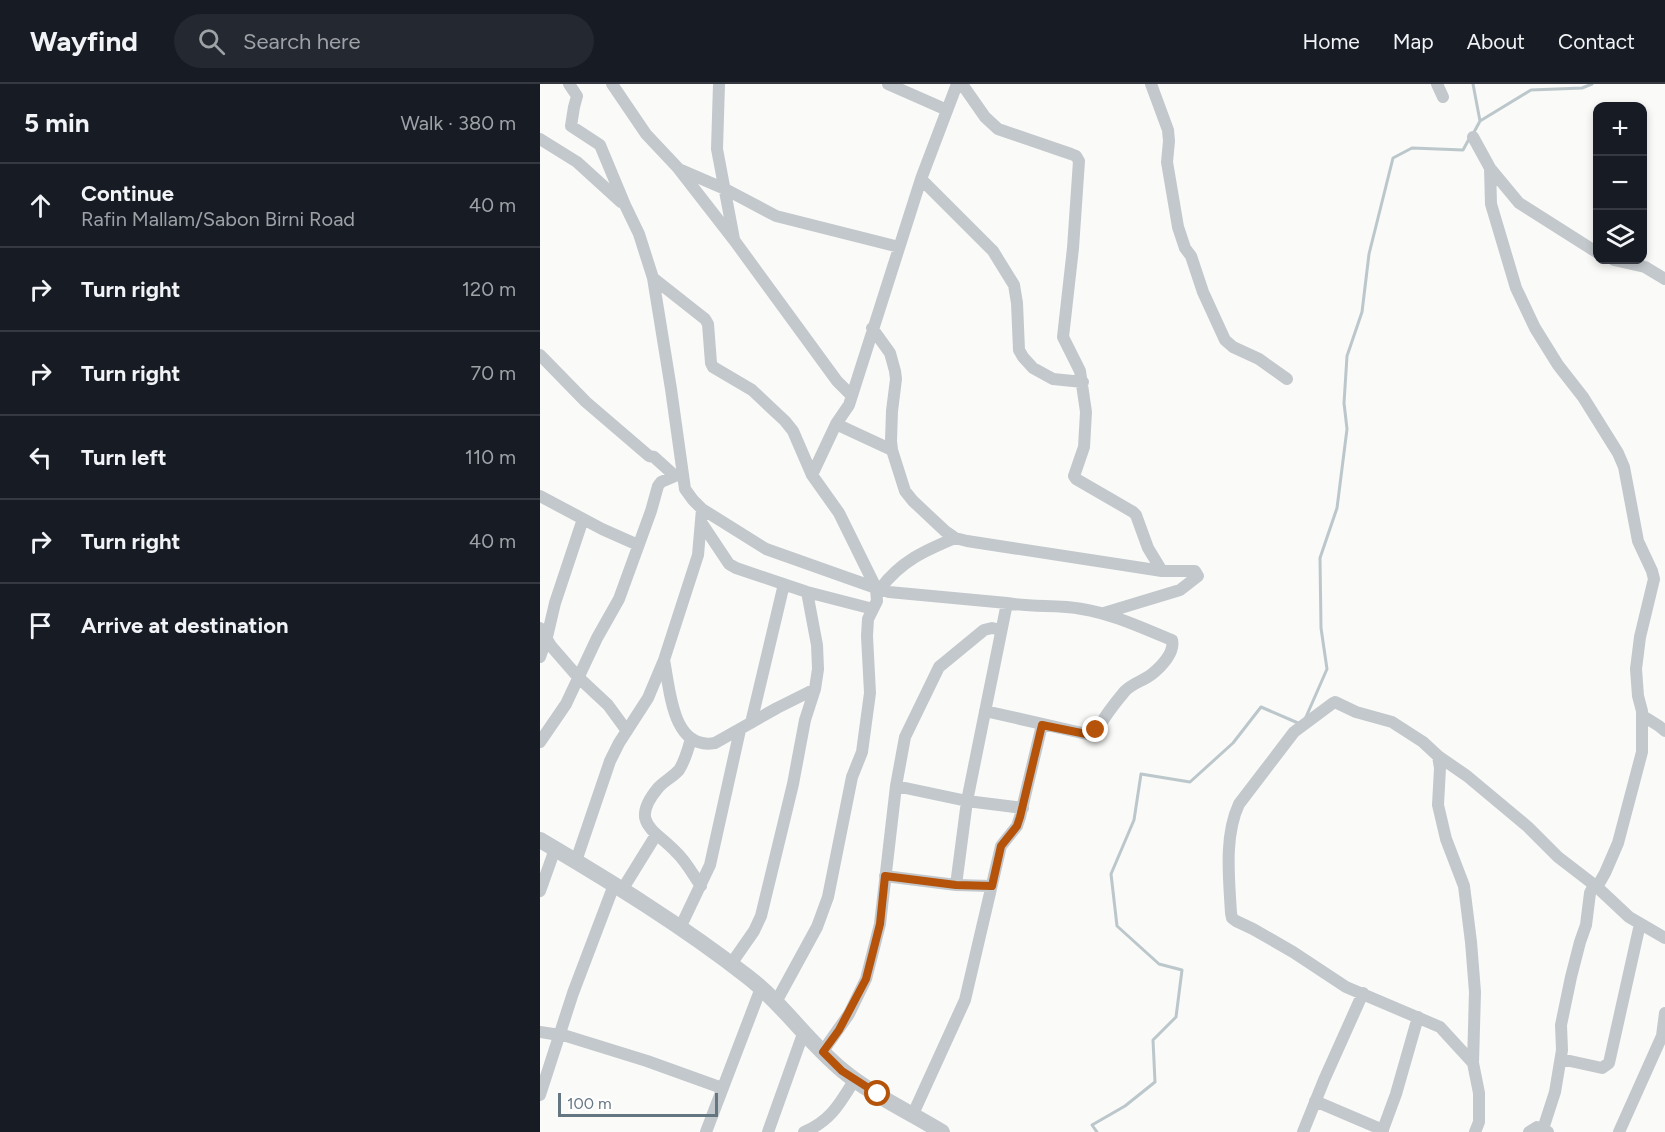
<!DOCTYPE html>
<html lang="en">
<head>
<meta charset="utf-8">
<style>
	:root { --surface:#171b24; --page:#242831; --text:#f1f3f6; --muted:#9ea1a6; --line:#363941 }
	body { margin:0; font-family:Figtree,sans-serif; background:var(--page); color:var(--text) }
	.controls { position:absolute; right:18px; top:18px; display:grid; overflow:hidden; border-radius:12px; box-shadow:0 3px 9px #0003 }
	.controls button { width:54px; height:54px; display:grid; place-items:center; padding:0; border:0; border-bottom:2px solid var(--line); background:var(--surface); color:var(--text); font:30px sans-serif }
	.scale { position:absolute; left:18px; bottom:15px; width:160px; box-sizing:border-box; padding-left:6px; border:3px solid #657683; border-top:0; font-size:16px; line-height:21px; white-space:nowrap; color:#657683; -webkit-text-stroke:4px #fff; paint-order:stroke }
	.stop { position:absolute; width:18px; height:18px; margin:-14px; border:4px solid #b45309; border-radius:50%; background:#fff }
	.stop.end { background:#b45309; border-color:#fff; box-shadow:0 2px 6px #0008 }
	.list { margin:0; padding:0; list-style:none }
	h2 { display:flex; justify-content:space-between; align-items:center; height:78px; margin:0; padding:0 24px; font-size:26px }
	h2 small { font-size:20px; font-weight:400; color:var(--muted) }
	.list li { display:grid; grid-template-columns:39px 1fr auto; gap:18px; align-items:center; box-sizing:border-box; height:84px; padding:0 24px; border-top:2px solid var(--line) }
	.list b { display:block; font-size:22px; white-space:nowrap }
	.list p { margin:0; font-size:20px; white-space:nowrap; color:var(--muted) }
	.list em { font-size:20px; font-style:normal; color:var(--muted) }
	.icon { flex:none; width:33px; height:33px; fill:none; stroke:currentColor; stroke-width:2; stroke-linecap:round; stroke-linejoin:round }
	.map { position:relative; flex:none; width:1125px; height:1048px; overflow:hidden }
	header { display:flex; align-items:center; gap:36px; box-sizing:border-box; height:84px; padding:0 30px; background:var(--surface); border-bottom:2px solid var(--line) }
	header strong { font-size:28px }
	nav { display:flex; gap:33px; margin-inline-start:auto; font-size:21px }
	.search { width:420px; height:54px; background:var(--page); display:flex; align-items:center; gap:15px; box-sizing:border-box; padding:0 21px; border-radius:33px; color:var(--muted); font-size:22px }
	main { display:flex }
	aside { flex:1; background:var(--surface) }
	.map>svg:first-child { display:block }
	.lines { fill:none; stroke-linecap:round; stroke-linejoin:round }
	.stream { stroke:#bbc7cb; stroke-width:3 }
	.minor { stroke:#c3c8cc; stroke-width:12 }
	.tertiary { stroke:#c3c8cc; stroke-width:16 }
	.route { stroke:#b45309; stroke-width:8 }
</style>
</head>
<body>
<header>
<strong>Wayfind</strong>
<div class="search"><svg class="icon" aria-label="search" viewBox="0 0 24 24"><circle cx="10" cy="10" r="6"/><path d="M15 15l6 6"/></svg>Search here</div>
<nav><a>Home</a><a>Map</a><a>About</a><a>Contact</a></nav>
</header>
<main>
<aside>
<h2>5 min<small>Walk · 380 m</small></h2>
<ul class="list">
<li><svg class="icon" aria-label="ahead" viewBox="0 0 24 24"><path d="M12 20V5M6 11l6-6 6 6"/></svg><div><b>Continue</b><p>Rafin Mallam/Sabon Birni Road</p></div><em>40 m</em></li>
<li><svg class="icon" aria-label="right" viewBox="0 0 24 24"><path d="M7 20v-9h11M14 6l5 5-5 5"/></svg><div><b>Turn right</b></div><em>120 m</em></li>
<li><svg class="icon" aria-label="right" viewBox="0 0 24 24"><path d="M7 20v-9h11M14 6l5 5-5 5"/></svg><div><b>Turn right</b></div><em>70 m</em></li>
<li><svg class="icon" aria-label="left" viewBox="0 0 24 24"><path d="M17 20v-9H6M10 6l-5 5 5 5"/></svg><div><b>Turn left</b></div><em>110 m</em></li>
<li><svg class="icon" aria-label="right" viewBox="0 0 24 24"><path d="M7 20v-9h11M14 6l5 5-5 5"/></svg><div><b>Turn right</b></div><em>40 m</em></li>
<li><svg class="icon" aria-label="arrive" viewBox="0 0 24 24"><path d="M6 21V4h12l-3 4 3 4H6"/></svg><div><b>Arrive at destination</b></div></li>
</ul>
</aside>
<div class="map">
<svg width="1125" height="1048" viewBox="0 0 1125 1048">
	<rect width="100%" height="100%" fill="#fafaf8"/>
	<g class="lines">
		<!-- stream -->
		<path class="stream" d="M 933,0 L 940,37
			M 933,50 L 940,37 L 991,6 L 1042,4 L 1052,0
			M 766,633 L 787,585 L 781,544 L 780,474 L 797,424 L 807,345 L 804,319 L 807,272 L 822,228 L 829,170 L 853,74 L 872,64 L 923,66 L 929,55
			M 557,1048 L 552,1041 L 585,1022 L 615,998 L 613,956 L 636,933 L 642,886 L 619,880 L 577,842 L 571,790 L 594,736 L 601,690 L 650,698 L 693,659 L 721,623 L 758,639"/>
		<!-- minor -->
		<path class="minor" d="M 29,0 L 37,12 L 34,23 L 31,42 L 60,61 L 85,121 L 99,150 L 113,194 L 131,305 L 145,405 L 153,416 L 162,425 L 226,465 L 336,504 L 349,508 L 467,519 C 493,524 517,520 542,525 C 573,530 602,544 632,556 C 635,568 622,582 612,590 C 603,597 593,599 585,607 C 574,620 563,635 555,649 L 551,651 L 445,627
			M 72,0 L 106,50 L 138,84 L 194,156 L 297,297 L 312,312
			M 179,0 L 177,65 L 194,155
			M 348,0 L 407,26
			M 422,0 L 445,33 L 458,45 L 531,70 L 536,72 L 539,77 L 533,164 L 523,253 L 540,287 L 546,328 L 544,363 L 534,392 L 536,395 L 593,428 L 596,431 L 608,464 L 622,487
			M 611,0 L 628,46 L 629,57 L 627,78 L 638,143 L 645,164 L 651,172 L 663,208 L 685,256 L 693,263 L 719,275 L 747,295
			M 897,0 L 903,13
			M 933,53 L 950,84 L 979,119 L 1058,169
			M 0,55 L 37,78 L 81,118
			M 950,84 L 951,120 L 976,204 L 995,244 L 1018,281 L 1043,313 L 1078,369 L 1084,383 L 1098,457 L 1112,487 L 1114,495 L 1100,553 L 1096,585 L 1098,612 L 1102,627 L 1102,668 L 1078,759 L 1065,789 L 1057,803 L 1052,805 L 1050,809 L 1046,841 L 1040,858 L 1031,893 L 1021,941 L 1022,966 L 1015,1008 L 1002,1048
			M 141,86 L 185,105 L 236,132 L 359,163
			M 381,95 L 453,167 L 474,201 L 477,219 L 479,266 L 483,273 L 493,284 L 513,295 L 543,298
			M 1074,176 L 1105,183 L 1125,195
			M 113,194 L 165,235 L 168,240 L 171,279 L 173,283 L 212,306 L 245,337 L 253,347 L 272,391 L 299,429 L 336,504 L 337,517 L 328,535 L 327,552 L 330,609 L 322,668 L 312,693 L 288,813 L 277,843 L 236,918
			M 332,244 L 350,269 L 355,287 L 356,295 L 352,327 L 351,357 L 352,366 L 365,407 L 373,417 L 405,447 L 415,454 L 427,457 L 622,487 L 655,487 L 658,492 L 640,506 L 564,529
			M 0,271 L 46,318 L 109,372 L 114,373 L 135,392
			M 296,340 L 352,366
			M 272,391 L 296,340 L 309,321 L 381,95 L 417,0
			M 0,412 L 62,445 L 98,461
			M 161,438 L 189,480 L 196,484 L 267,508 L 333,525
			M 340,505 C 361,477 384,467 415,454
			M 0,544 L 11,562 L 38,593 L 68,621 L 87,647
			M 0,573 L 7,553 L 15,519 L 43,435
			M 124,576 C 130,605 132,667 175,659 L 237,624 L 275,605
			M 1103,632 L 1119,642 L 1125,647
			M 211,639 L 244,500
			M 151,655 C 148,665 145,677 139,686 C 133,693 124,697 118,704 C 89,739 114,745 136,768 C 146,777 153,791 161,802
			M 0,658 L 26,620 L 57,554 L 79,515 L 111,427 L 118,402 L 121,398 L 142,389
			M 898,672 L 927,692 L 988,743 L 1018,773 L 1057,803 L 1089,833 L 1125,854
			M 356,702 L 427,717 L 483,724
			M 36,777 L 70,677 L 79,659 L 108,614 L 124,576 L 158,471 L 162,425
			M 345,792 L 416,801 L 451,802
			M 416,801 L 427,717 L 467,519
			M 82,806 L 116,751
			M 0,807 L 15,765
			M 140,844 L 170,781 L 200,646
			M 191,880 L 214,847 L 221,832 L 253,700 L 265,636 L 275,605 L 278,585 L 277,561 L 267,508
			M 0,948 L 13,950 L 20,950 L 107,977 L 182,1004
			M 283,967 L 309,930 L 326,895 L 340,840 L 356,702 L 365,653 L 399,583 L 444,546 L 452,544 L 461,546
			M 1021,975 L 1062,984 L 1069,979 L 1100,840
			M 933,979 L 900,943 L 806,903 L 753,868 L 713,845 L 696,837 L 692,834 L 691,829 C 689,794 684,752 699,720 L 754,648 L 793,619 L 795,618 L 816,628 L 852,638 L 883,658 L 898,672 L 900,684 L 898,721 L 906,755 L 924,802 L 931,858 L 935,908 L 933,979 L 939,1009 L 939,1038 L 935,1048
			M 0,1011 L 33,909 L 74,801
			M 775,1017 L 843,1046
			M 373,1030 L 425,916 L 461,762 L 477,742 L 480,733 L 502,641
			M 166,1048 L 221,904
			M 228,1048 L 264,947
			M 264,1048 C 291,1037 300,1019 315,995
			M 763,1048 L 784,996 L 823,909
			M 842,1048 L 856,1010 L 878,933
			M 989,1048 L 997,1043 L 1008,1048
			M 1079,1048 L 1122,952 L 1125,929"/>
		<!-- tertiary -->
		<path class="tertiary" d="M 0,756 C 71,798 143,842 208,893 C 243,920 268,958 302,986 C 329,1009 371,1029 402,1048"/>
	</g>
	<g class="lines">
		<!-- route -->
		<path class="route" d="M 338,1010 L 302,987 L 283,968 L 299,946 L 326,895 L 340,840 L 345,792 L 416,801 L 452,802 L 461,762 L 477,742 L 480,733 L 502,641 L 551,651 L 555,649 L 556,646"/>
	</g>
</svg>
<div class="controls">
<button>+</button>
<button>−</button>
<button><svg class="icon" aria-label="layers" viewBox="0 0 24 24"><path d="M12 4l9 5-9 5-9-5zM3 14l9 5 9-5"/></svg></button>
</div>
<div class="scale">100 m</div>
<div class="stop" style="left:338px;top:1010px"></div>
<div class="stop end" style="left:556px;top:646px"></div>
</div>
</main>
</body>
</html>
